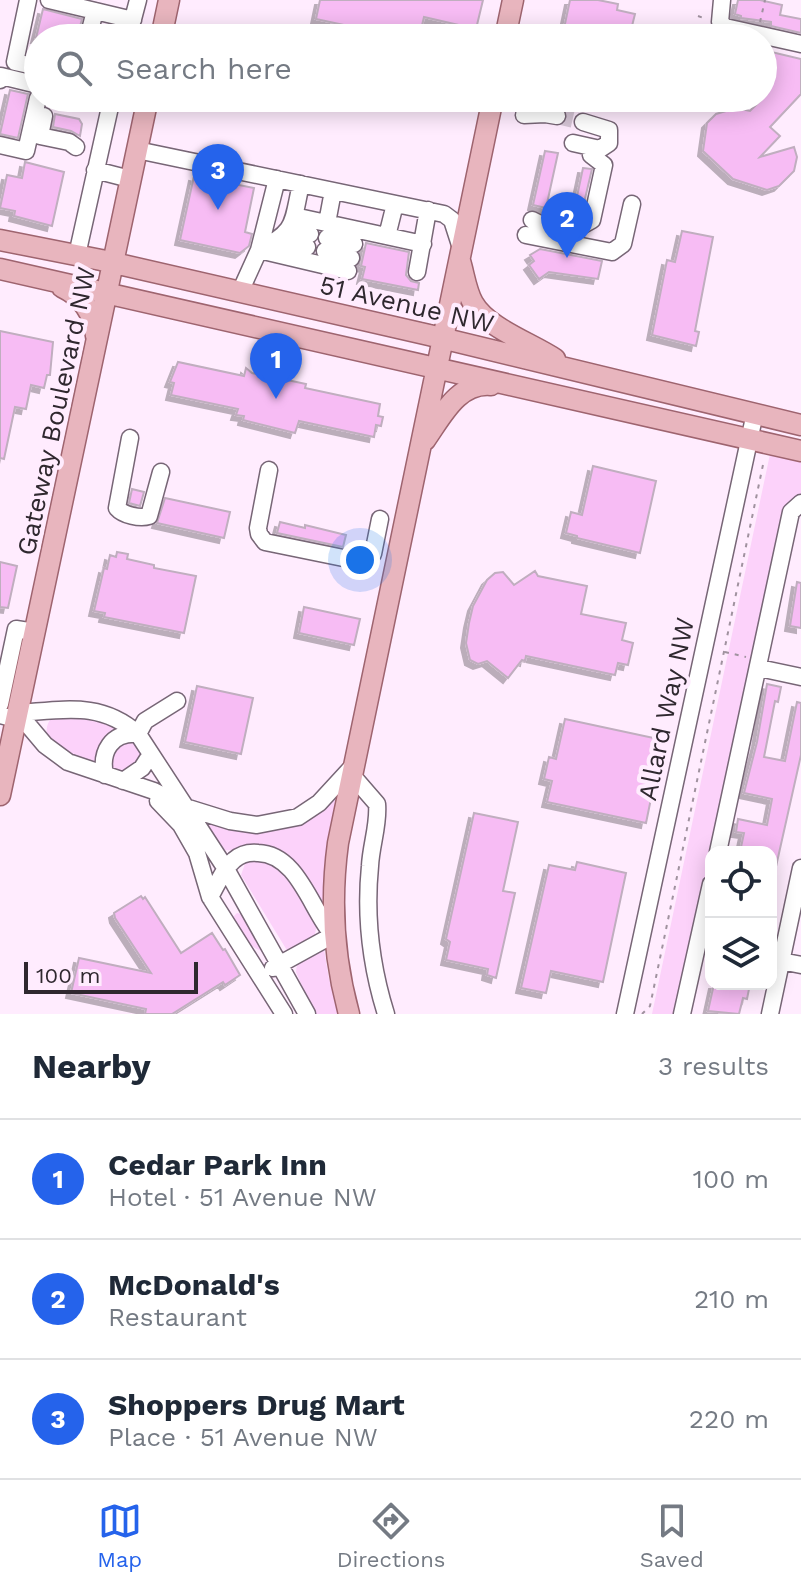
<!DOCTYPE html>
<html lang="en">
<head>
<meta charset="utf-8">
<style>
	:root { --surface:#fff; --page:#f6f6f7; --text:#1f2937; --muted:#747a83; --line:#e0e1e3; --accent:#2563eb }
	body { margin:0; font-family:"Work Sans",sans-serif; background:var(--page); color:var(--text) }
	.controls { position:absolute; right:24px; bottom:24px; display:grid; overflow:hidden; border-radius:16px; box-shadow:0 4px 20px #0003 }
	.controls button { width:72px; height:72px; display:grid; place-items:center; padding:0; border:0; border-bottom:2px solid var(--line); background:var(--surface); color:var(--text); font:40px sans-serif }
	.scale { position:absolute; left:24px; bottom:20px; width:174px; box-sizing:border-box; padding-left:8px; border:4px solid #2f282f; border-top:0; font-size:22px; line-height:28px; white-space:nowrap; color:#2f282f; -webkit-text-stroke:6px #ffecfe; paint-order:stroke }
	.you { position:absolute; left:360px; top:560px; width:28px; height:28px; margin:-20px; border:6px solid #fff; border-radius:50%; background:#1a73e8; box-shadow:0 0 0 12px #1a73e833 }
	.badge { display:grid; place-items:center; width:52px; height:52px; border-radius:50%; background:var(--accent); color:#fff; font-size:26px; font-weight:700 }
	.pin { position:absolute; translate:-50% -66px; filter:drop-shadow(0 2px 4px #0008) }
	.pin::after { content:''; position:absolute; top:42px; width:28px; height:24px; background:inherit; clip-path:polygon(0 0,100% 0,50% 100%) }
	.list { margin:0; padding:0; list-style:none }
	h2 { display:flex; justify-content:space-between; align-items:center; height:104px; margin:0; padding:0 32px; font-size:34px }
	h2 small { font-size:26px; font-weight:400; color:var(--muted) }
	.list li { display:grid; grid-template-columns:52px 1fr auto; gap:24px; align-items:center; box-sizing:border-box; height:120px; padding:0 32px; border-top:2px solid var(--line) }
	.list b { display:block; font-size:30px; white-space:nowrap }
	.list p { margin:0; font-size:26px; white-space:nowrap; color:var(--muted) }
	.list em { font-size:26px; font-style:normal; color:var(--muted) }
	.icon { flex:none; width:44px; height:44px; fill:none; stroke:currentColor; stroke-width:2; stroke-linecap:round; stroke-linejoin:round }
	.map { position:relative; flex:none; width:801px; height:1014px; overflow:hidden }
	.search { position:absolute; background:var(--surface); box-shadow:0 4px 20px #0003; left:24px; right:24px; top:24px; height:88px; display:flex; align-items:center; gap:20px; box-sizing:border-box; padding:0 28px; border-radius:44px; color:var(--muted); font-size:30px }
	.sheet { height:464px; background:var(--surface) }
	nav { display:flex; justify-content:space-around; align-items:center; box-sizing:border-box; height:112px; border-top:2px solid var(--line); background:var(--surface); font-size:22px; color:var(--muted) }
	nav a { display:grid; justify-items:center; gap:4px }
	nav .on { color:var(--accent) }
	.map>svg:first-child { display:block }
	.green { fill:#fcd2fa }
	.building { fill:#f7bcf4; stroke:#c0aebf; stroke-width:2; filter:url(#shadow) }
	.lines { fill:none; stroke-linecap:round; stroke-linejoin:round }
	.minor-tunnel { stroke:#d5c5d5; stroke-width:16; stroke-dasharray:16 8; stroke-linecap:butt }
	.minor-casing { stroke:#776676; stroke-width:19 }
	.major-casing { stroke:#9e646f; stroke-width:23 }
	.path { stroke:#a0929f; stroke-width:2; stroke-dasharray:4 6; stroke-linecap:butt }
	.minor { stroke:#fff; stroke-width:16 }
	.major { stroke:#e8b5be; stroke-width:20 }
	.labels { text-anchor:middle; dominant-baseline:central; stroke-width:8; stroke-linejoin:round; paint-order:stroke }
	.street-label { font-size:26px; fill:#2f282f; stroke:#ffecfe }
</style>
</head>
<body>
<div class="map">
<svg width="801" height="1014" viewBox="0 0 801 1014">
	<defs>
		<filter id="shadow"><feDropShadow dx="-5" dy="5" stdDeviation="0" flood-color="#0004"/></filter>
	</defs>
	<rect width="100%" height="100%" fill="#ffecfe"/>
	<!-- green -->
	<path class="green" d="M 770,454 L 801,461 L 801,496 L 792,500 L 787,506 L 711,852 L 711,863 L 679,1014 L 652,1014 Z
		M 83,712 L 117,728 L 95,765 L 72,757 L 48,738 C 45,729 47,723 53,716 Z
		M 130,739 L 143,751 L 142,761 L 122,773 L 112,767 L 113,750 Z
		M 337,796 L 339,797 L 325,903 C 305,884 297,848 262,845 C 249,843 237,852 225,850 L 207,825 L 209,823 C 262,832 296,837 337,796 Z
		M 265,858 L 286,871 L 317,925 L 314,938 L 288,952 L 241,875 L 246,861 Z
		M 237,913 L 245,915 L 262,951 C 248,948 240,930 233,917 Z
		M 324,949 L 329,979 L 341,1014 L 314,1014 L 296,972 L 297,964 Z"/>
	<!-- building -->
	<path class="building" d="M 320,0 L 483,0 L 476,29 L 424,17 L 419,38 L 404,38 L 316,19 Z
		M 570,0 L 598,0 L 618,4 L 617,10 L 635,14 L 629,38 L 562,38 Z
		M 738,0 L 760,0 L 782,5 L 780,15 L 801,19 L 801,33 L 771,26 L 771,22 L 741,18 L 741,16 L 735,14 Z
		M 43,9 L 82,19 L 77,38 L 36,38 Z
		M 763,50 L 801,59 L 801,94 L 770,127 L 780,136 L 760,157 L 794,147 L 797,157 L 794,171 L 779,186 L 767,190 L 733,179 L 703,151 L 707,123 L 716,114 L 736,108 L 750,111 L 763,98 Z
		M 10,90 L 28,94 L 18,138 L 0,134 Z
		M 55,114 L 79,119 L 82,124 L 80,136 L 71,131 L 53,127 Z
		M 545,151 L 558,153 L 546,208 L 533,205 Z
		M 25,162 L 64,172 L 52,226 L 14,216 L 15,211 L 0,208 L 7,175 L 22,178 Z
		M 583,168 L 592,169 L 583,207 L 575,206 Z
		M 194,176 L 254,188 L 245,232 L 252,234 L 249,246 L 240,253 L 180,240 Z
		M 682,231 L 713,237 L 695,331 L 699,332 L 696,346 L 652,335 L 667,260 L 675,262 Z
		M 366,243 L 409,252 L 406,275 L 411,281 L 419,283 L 418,290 L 362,279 L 365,267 L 361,266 Z
		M 540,249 L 602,261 L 598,279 L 549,272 L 539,279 L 529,265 L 534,261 L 530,255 Z
		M 0,331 L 53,342 L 50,375 L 47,375 L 44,388 L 31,385 L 26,409 L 15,407 L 4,459 L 0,458 Z
		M 271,355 L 291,360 L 287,380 L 306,384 L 305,388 L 380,404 L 378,416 L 383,417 L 381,426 L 376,425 L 374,437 L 299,421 L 295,433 L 243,420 L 244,416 L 236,415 L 238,409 L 171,395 L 174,383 L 170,382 L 178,362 L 244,376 L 246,368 L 252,373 L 266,376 Z
		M 593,466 L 656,481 L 640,553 L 577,538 L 577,536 L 566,533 L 571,512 L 582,515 Z
		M 132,489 L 144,492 L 140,506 L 129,503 Z
		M 165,498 L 230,512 L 224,538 L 157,523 Z
		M 280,522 L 305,528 L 305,525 L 346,535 L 343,547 L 277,533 Z
		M 117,552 L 128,554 L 127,559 L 154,565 L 154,568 L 196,576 L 184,633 L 104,617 L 105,613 L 94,611 L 104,568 L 107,569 L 110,555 L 116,557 Z
		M 0,562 L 17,566 L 8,608 L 0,607 Z
		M 535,571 L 538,576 L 587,586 L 581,614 L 626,623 L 622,640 L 633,643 L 628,665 L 618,663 L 615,675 L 526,656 L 525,661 L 522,660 L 508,678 L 487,661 L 478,664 L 470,660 L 466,643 L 469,623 L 473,606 L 487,580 L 495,573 L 503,572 L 514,585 Z
		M 797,582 L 801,583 L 801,628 L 790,626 Z
		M 304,607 L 360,619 L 354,645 L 299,633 Z
		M 767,684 L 781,687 L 778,702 L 775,701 L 764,757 L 785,761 L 797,702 L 801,703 L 801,755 L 775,871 L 771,870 L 771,852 L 740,852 L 744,833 L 736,832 L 738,819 L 767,825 L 772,799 L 744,793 L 757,742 Z
		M 197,686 L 253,698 L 241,754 L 185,742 Z
		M 565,719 L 663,740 L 646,823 L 547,802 L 552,781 L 544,779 L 549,757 L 556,759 Z
		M 474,813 L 518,822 L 503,891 L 515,893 L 496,978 L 487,975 L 488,969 L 446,960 L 450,942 L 446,939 Z
		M 577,862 L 626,873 L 603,982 L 551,971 L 546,993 L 521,988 L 549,865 L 575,870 Z
		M 141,896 L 143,899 L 145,897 L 181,953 L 212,933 L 223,950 L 225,949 L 240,975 L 225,985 L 223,982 L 172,1014 L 145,1014 L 146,1009 L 71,993 L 79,958 L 151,973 L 115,918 L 114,913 Z
		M 714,984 L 750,984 L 747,999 L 743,998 L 739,1014 L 708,1011 Z"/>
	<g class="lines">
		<!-- minor-tunnel -->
		<path class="minor-tunnel" d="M 557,116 L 583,122"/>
		<!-- minor casing -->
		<g class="minor-casing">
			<path id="minor" d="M 28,0 L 15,62 L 38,67
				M 49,0 L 133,20
				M 722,0 L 720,22 L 725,27 L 801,44
				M 88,38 L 95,11
				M 128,38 L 138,0
				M 0,80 L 1,76 L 38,85
				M 524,115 L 545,114 L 557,116
				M 44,116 L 40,136 L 69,142 L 76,147
				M 573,143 L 600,149 L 609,143 L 609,130 L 583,122
				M 0,145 L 26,151 L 38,98
				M 137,150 L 444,214 L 452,220 L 461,248
				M 95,170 L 130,179
				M 277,179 L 259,250 L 348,271
				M 294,216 L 423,244
				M 553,219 L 583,225 L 592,220 L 604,165 L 591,155
				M 532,220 L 546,227 L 564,231
				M 327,223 L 333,191
				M 291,230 L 310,234
				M 526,235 L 612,252 L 623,244 L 632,204
				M 387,236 L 395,204
				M 327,238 L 354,244
				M 280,240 L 307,247
				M 325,251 L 351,258
				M 77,255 L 112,98
				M 417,272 L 428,210
				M 240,292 L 259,250 C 297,231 292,223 301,184
				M 130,438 L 117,508 C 123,515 140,519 149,516 L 161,472
				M 269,470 L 258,528 L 259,534 L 265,542 L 363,562 L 373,554 L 380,519
				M 759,668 L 801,677
				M 0,704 L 16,629 L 35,632
				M 18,713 C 64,710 101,701 138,734 L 226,869 L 307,1014
				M 18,713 L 45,745 L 68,762 L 154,791 L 185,807 L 230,821 L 257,825 L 298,817 L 319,803 L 353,766
				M 0,715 L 16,719
				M 351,774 L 377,804 C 379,824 371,845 370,866 C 365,916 371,966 386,1014
				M 105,775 C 100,752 111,732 138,734 L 145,721 L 177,701
				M 123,781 L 142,768 L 151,754
				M 158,801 L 181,825 L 197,853 L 210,897 L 284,1014
				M 718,852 L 791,512 L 801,503
				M 210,897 C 217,885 223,869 234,860 C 241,854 249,852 258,853 C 298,854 311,910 333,935 L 273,968
				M 781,961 L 801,965
				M 625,1014 L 755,413
				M 682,1014 L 711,884
				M 770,1014 L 801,868"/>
		</g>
		<!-- major casing -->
		<g class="major-casing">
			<path id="major" d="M 161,38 L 169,0
				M 505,38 L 513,0
				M 0,240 L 101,260 L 429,335 L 801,425
				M 460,261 C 464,274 466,291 473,303 C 487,328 531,343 555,359
				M 0,269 L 801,451
				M 62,287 C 83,297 94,313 96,336
				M 425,440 C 442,416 458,382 491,385
				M 0,795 L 148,98
				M 349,1014 C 333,956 330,902 338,843 L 493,98"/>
		</g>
		<!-- path -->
		<path class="path" d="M 698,16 L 706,19
			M 760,22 L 765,0
			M 725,652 L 746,657
			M 642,1014 L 650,1006 L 764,460"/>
		<!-- minor -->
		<use href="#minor" class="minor"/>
		<!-- major -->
		<use href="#major" class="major"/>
	</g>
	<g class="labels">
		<!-- street labels -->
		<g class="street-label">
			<text transform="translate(407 304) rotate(13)">51 Avenue NW</text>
			<text transform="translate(56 411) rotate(-78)">Gateway Boulevard NW</text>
			<text transform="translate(666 709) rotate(-78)">Allard Way NW</text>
		</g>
	</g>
</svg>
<div class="controls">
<button><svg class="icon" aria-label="locate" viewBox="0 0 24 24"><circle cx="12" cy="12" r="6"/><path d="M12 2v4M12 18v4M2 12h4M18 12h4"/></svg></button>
<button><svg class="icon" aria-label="layers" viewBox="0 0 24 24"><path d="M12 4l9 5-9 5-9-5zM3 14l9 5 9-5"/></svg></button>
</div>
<div class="scale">100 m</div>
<div class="you"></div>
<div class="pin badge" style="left:276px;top:399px">1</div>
<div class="pin badge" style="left:567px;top:258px">2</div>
<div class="pin badge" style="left:218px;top:210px">3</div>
<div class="search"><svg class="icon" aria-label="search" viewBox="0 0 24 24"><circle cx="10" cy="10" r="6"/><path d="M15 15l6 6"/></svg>Search here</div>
</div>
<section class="sheet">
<h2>Nearby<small>3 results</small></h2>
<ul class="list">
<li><span class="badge">1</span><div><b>Cedar Park Inn</b><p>Hotel · 51 Avenue NW</p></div><em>100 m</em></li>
<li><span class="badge">2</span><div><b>McDonald's</b><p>Restaurant</p></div><em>210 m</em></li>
<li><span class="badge">3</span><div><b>Shoppers Drug Mart</b><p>Place · 51 Avenue NW</p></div><em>220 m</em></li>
</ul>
</section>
<nav>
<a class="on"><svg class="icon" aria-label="map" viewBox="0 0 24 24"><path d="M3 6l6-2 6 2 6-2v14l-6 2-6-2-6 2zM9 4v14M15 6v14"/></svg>Map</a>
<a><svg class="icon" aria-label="directions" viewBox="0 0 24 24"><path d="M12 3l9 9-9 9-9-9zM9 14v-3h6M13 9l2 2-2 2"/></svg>Directions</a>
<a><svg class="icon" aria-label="saved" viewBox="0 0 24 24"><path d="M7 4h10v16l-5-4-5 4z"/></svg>Saved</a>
</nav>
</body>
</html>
